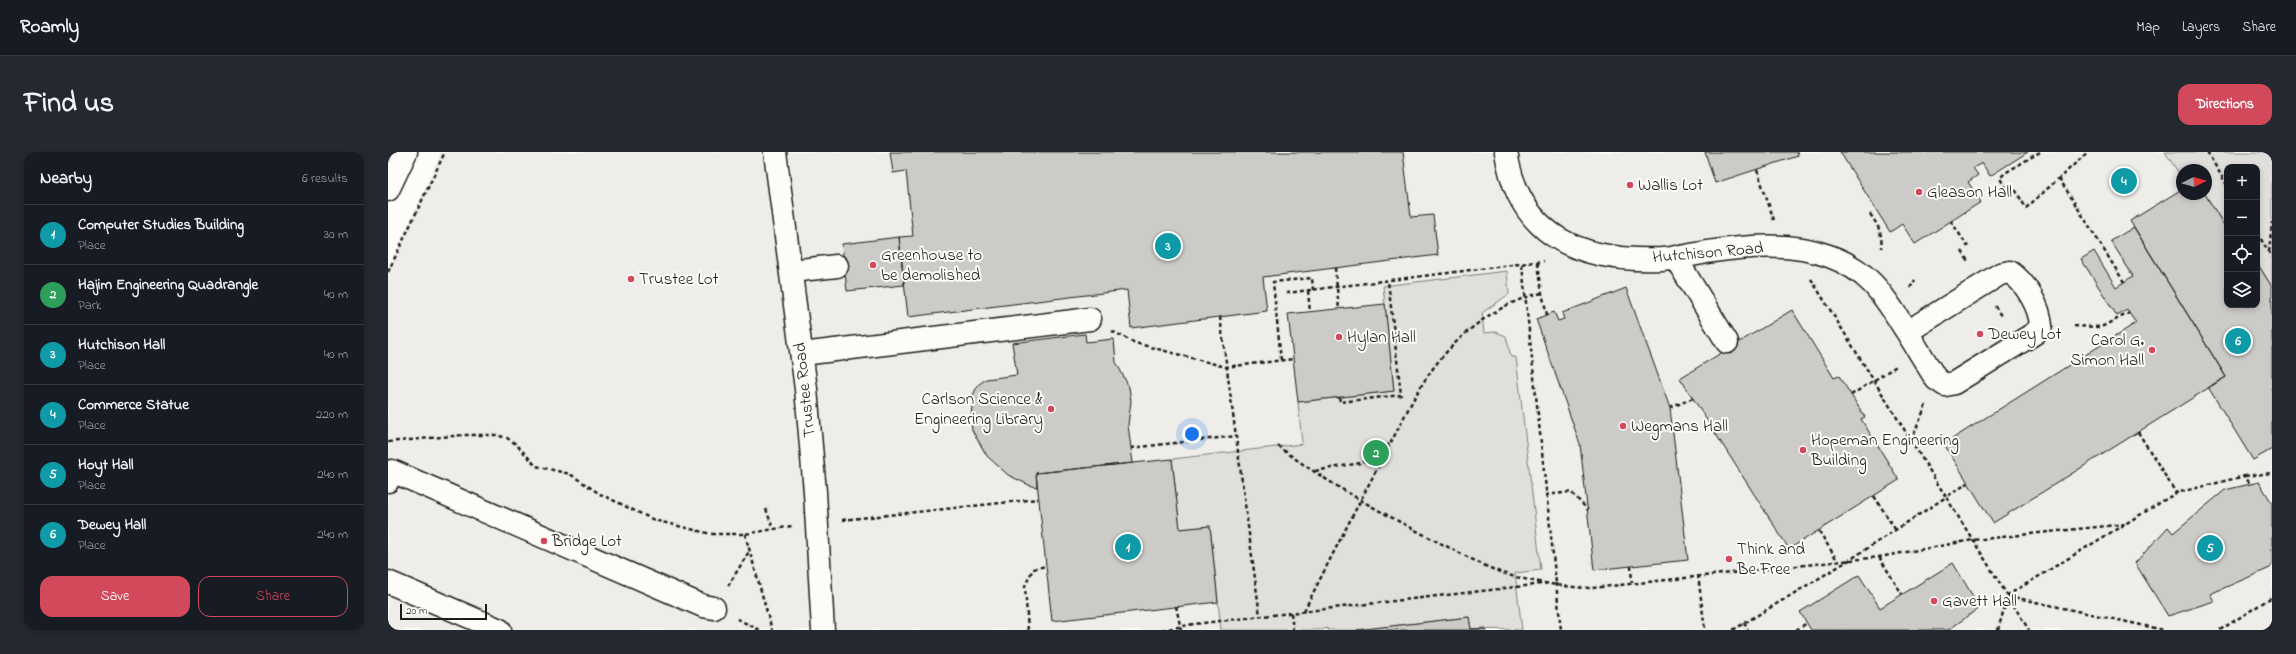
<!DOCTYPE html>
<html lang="en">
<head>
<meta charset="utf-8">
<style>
	:root { --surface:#171b24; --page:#242831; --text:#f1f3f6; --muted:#9ea1a6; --line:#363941; --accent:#d1495b }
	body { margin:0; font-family:"Indie Flower",sans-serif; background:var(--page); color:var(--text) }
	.controls { position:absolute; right:12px; top:12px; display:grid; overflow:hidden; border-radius:8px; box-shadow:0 2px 6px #0003 }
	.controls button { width:36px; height:36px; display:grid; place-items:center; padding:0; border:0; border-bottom:1px solid var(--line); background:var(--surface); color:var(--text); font:20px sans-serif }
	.compass { position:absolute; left:1788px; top:12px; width:36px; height:36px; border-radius:50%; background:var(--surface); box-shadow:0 2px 6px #0003; rotate:85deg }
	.scale { position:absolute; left:12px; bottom:10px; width:87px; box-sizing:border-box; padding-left:4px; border:2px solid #1c1c1c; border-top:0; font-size:11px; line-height:14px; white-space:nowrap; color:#1c1c1c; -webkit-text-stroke:3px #fdfcf7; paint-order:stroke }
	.you { position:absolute; left:804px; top:282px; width:14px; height:14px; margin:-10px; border:3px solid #fff; border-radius:50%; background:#1a73e8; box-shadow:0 0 0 6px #1a73e833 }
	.badge { display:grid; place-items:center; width:26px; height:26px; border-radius:50%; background:var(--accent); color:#fff; font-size:13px; font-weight:700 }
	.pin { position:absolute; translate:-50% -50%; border:2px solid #fff; box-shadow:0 1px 4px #0006 }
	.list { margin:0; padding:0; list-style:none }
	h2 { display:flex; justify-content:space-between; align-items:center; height:52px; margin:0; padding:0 16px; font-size:17px }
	h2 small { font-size:13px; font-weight:400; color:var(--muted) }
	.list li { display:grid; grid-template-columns:26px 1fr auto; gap:12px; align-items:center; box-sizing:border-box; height:60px; padding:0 16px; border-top:1px solid var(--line) }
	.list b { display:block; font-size:15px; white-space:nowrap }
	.list p { margin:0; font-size:13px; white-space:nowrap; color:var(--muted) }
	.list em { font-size:13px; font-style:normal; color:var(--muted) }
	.actions { display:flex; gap:8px; padding:12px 16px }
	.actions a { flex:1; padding:9px 0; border:1px solid var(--accent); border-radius:12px; text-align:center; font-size:14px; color:var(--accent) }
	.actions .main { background:var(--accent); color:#fff }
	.icon { flex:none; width:22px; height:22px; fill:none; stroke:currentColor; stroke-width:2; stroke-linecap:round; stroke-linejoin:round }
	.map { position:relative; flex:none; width:1884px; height:478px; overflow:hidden; border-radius:12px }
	header { display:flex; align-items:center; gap:24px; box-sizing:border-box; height:56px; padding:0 20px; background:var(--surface); border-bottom:1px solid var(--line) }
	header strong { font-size:19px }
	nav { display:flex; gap:22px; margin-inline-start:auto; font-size:14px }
	.intro { display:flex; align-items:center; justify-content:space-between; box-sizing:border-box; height:96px; padding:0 24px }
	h1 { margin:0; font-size:28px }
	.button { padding:10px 18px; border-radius:12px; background:var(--accent); color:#fff; font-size:14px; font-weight:700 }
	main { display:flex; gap:24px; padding:0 24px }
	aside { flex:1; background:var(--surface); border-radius:12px; box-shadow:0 2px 6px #0003 }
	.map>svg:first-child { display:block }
	.built { fill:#eeede9; fill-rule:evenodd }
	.green { fill:#e0dfdb; stroke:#7e7e7c }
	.building { fill:#cccbc8; stroke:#1c1c1c }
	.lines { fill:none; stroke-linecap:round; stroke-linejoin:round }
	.minor-casing { stroke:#1c1c1c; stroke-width:25 }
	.major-casing { stroke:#1c1c1c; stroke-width:25 }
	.path { stroke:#1c1c1c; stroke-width:2.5; stroke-dasharray:4 3; stroke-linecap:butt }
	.minor { stroke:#fdfcf7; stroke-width:22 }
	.major { stroke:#fdfcf7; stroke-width:22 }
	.path-bridge { stroke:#1c1c1c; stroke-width:2.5; stroke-dasharray:4 3; stroke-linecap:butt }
	.poi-dot { fill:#d1495b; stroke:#fdfcf7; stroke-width:1.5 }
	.labels { text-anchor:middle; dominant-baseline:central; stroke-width:4; stroke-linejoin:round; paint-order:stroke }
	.poi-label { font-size:17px; fill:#1c1c1c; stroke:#fdfcf7; text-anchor:start }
	.street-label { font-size:17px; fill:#1c1c1c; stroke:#fdfcf7 }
</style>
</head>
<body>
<header>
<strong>Roamly</strong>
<nav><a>Map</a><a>Layers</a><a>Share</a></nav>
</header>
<div class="intro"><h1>Find us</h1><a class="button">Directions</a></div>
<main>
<aside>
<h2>Nearby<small>6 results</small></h2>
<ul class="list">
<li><span class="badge" style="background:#0f9aa8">1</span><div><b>Computer Studies Building</b><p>Place</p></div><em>30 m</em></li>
<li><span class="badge" style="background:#2e9e5b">2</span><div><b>Hajim Engineering Quadrangle</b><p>Park</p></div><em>40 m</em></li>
<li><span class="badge" style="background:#0f9aa8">3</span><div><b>Hutchison Hall</b><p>Place</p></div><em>40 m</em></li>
<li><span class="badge" style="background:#0f9aa8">4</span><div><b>Commerce Statue</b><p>Place</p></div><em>220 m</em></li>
<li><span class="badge" style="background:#0f9aa8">5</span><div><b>Hoyt Hall</b><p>Place</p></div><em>240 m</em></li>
<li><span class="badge" style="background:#0f9aa8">6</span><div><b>Dewey Hall</b><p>Place</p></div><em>240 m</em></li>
</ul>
<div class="actions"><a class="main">Save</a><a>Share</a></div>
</aside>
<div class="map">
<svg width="1884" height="478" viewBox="0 0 1884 478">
	<rect width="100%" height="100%" fill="#fdfcf7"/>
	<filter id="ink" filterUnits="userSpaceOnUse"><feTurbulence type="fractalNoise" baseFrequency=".025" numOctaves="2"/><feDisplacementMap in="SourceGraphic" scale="8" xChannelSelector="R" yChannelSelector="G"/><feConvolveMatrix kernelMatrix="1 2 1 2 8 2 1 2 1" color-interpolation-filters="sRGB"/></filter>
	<g filter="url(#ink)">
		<!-- built -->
		<path class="built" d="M 53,0 L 1884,0 L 1884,478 L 0,478 L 0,119 ZM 1839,15 L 1869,15 L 1869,153 L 1839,153 ZM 1794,18 L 1818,18 L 1818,42 L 1794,42 Z"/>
		<!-- green -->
		<path class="green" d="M 1777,0 L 1884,0 L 1884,135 L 1869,111 L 1869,15 L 1839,15 L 1839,78 L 1817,42 L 1818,18 L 1794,18 L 1794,26 Z
			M 1119,119 L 1121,142 L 1094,161 L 1096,181 L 1108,180 L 1118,184 L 1123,205 L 1128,205 L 1153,418 L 1127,421 L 1134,478 L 1083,477 L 1081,465 L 969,478 L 940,478 L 939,476 L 934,478 L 833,478 L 822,374 L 792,377 L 784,307 L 914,292 L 910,250 L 1006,239 L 995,134 Z"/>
		<!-- building -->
		<path class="building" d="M 502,0 L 1015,0 L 1023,65 L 1045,63 L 1050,103 L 875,125 L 879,159 L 743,176 L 739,138 L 520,165 L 511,85 L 525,84 L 518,19 L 505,21 Z
			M 1317,0 L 1409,0 L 1410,4 L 1327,31 Z
			M 1452,0 L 1640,0 L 1602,24 L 1594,11 L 1585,16 L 1590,23 L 1580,30 L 1593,50 L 1527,92 L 1514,72 L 1502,80 Z
			M 1794,37 L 1794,42 L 1817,42 L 1839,78 L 1839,153 L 1869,153 L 1869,111 L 1884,135 L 1884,297 L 1865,308 L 1820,235 L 1838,225 L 1742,69 Z
			M 1746,75 L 1838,225 L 1605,371 L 1556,292 L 1748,171 L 1739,158 L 1729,164 L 1693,107 L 1706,99 L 1728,135 L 1736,130 L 1745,124 L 1723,89 Z
			M 511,85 L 516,133 L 459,139 L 454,92 Z
			M 1238,136 L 1282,256 L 1300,408 L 1206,418 L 1192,292 L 1148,167 L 1166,160 L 1170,169 L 1176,167 L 1174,161 Z
			M 997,152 L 1006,239 L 910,250 L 900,162 Z
			M 1404,158 L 1446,226 L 1451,224 L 1477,265 L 1473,267 L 1511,328 L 1401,397 L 1292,226 Z
			M 697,182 L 698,190 L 726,187 L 728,210 L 741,235 L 743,249 L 740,273 L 745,311 L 648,321 L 649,335 L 643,334 L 620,323 L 599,304 L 584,278 L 583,265 L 585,243 L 590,233 L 598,227 L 629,223 L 624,191 Z
			M 784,307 L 792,377 L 822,374 L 830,450 L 664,469 L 648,321 Z
			M 1871,330 L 1884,351 L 1884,413 L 1882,416 L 1822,442 L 1826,449 L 1780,464 L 1747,411 L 1780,375 L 1785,381 L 1837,338 Z
			M 1565,411 L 1592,456 L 1560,478 L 1423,478 L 1412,460 L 1471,423 L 1492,456 Z
			M 1081,465 L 1083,477 L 1098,476 L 1098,478 L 969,478 Z"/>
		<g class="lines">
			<!-- minor casing -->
			<g class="minor-casing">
				<path id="minor" d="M 387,0 L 418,237 L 427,340 L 435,478
					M 1118,0 C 1131,86 1195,110 1274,107 C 1289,106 1304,103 1319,100 C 1358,94 1403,90 1441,104 C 1483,119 1497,146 1519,180
					M 1287,105 L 1339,190
					M 403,119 L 449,114
					M 1622,120 C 1638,131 1652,155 1653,174 L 1647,181 L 1566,231 L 1557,233 L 1548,227 L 1519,180 L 1612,122 Z
					M 414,202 L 702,167
					M 0,329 L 4,319 L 315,454 L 326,456
					M 0,430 L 112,478"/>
			</g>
			<!-- major casing -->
			<g class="major-casing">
				<path id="major" d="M 0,38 L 18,0"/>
			</g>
			<!-- path -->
			<path class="path" d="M 1652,0 L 1617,21 L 1612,26 L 1618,38 L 1628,39 L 1638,56 L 1700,0
				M 1819,0 L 1839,33
				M 1369,18 L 1386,68
				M 1671,26 L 1736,130
				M 1482,62 C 1490,73 1495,82 1493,96
				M 1563,69 L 1580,95
				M 1869,81 L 1884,105
				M 1574,99 L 1581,111
				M 1881,100 L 1884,70
				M 1150,111 L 1154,141 L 1159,163
				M 1134,113 L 1168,431
				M 0,120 L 57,0
				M 1423,127 L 1558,345 L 1580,331
				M 1522,136 L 1527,128
				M 920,139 L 922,160
				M 898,141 L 1156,109
				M 1607,154 L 1613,164
				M 832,165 L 872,464
				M 1686,174 L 1713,175 L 1741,161
				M 724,179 L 747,191 L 838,215 L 905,207
				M 893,208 L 885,130 L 924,126 L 925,138
				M 1463,243 L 1510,213
				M 951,245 L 952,250 L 1013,243 L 1000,129
				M 1282,256 L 1305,246
				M 1750,280 L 1788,341
				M 1523,289 L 1538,253
				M 0,290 L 75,283 L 108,283 L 119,286 L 128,292 L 148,314 L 182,322 L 212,342 L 266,368 L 323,382 L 357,382 L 404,374
				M 890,294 C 940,332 996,362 1052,391 C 1075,402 1099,417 1124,424 C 1147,430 1181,436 1204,436 L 1491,405 L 1585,388 L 1737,372
				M 743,296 L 848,284
				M 927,319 L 972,311 L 987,305 L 1002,291
				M 1857,324 L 1884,321
				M 1157,343 L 1183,340 L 1200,358
				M 1486,344 L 1507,377
				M 378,357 L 385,377
				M 454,368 L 650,347
				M 1431,379 L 1449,408
				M 357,382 L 384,478
				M 1491,405 L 1514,442
				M 1243,414 L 1244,431
				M 1310,423 L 1317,478
				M 1168,431 L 1173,478
				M 340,434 L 362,398
				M 1620,444 L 1776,478
				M 916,459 C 944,403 972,349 1001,294 C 1015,268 1028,239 1046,215 C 1072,181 1111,150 1154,141
				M 903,461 L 905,478
				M 349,467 L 372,478
				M 1356,471 L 1360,478
				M 640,478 L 637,434 L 645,417 L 658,414
				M 774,478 L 806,472 L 1163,431
				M 1345,478 L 1463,407 L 1558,345 L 1641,478
				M 1408,478 L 1419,471
				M 1610,478 L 1620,443 L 1788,341 L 1857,324 L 1862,332
				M 1832,478 L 1884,445"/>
			<!-- minor -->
			<use href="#minor" class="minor"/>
			<!-- major -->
			<use href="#major" class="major"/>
			<!-- path-bridge -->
			<path class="path-bridge" d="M 947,116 L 951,157
				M 788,454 L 793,478"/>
		</g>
	</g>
	<!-- markers -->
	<g class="poi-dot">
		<circle cx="1242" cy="33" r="4"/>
		<circle cx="1531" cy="40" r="4"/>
		<circle cx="485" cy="113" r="4"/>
		<circle cx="243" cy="127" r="4"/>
		<circle cx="1592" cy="182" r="4"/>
		<circle cx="951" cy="185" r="4"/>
		<circle cx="1764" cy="198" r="4"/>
		<circle cx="663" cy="257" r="4"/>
		<circle cx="1235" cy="274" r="4"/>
		<circle cx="1415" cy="298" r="4"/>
		<circle cx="156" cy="389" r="4"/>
		<circle cx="1341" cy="407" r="4"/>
		<circle cx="1546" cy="449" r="4"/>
	</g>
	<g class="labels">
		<!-- poi labels -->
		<g class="poi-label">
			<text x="1250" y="33">Wallis Lot</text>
			<text x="1539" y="40">Gleason Hall</text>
			<text x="493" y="103">Greenhouse to<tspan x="493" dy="20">be demolished</tspan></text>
			<text x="251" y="127">Trustee Lot</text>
			<text x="1600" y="182">Dewey Lot</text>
			<text x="959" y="185">Hylan Hall</text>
			<text x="1756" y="188" text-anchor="end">Carol G.<tspan x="1756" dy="20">Simon Hall</tspan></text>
			<text x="655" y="247" text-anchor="end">Carlson Science &amp;<tspan x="655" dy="20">Engineering Library</tspan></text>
			<text x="1243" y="274">Wegmans Hall</text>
			<text x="1423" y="288">Hopeman Engineering<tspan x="1423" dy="20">Building</tspan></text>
			<text x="164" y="389">Bridge Lot</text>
			<text x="1349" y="397">Think and<tspan x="1349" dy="20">Be Free</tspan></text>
			<text x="1554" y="449">Gavett Hall</text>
		</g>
		<!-- street labels -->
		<g class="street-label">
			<text transform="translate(1320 101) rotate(-5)">Hutchison Road</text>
			<text transform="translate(417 238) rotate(-96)">Trustee Road</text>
		</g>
	</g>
</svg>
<div class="controls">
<button>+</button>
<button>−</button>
<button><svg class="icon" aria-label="locate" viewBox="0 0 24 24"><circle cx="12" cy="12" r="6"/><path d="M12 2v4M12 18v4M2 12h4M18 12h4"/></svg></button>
<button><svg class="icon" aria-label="layers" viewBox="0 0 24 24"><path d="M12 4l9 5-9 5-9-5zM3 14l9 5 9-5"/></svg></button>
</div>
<svg class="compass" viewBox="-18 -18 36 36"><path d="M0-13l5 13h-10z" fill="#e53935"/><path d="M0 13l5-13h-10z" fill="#9ea1a6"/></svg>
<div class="scale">20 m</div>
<div class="you"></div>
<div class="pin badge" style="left:740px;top:395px;background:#0f9aa8">1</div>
<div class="pin badge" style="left:988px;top:301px;background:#2e9e5b">2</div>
<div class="pin badge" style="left:780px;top:94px;background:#0f9aa8">3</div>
<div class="pin badge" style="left:1736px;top:29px;background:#0f9aa8">4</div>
<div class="pin badge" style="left:1822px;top:396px;background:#0f9aa8">5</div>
<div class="pin badge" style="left:1850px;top:189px;background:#0f9aa8">6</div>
</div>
</main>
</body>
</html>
